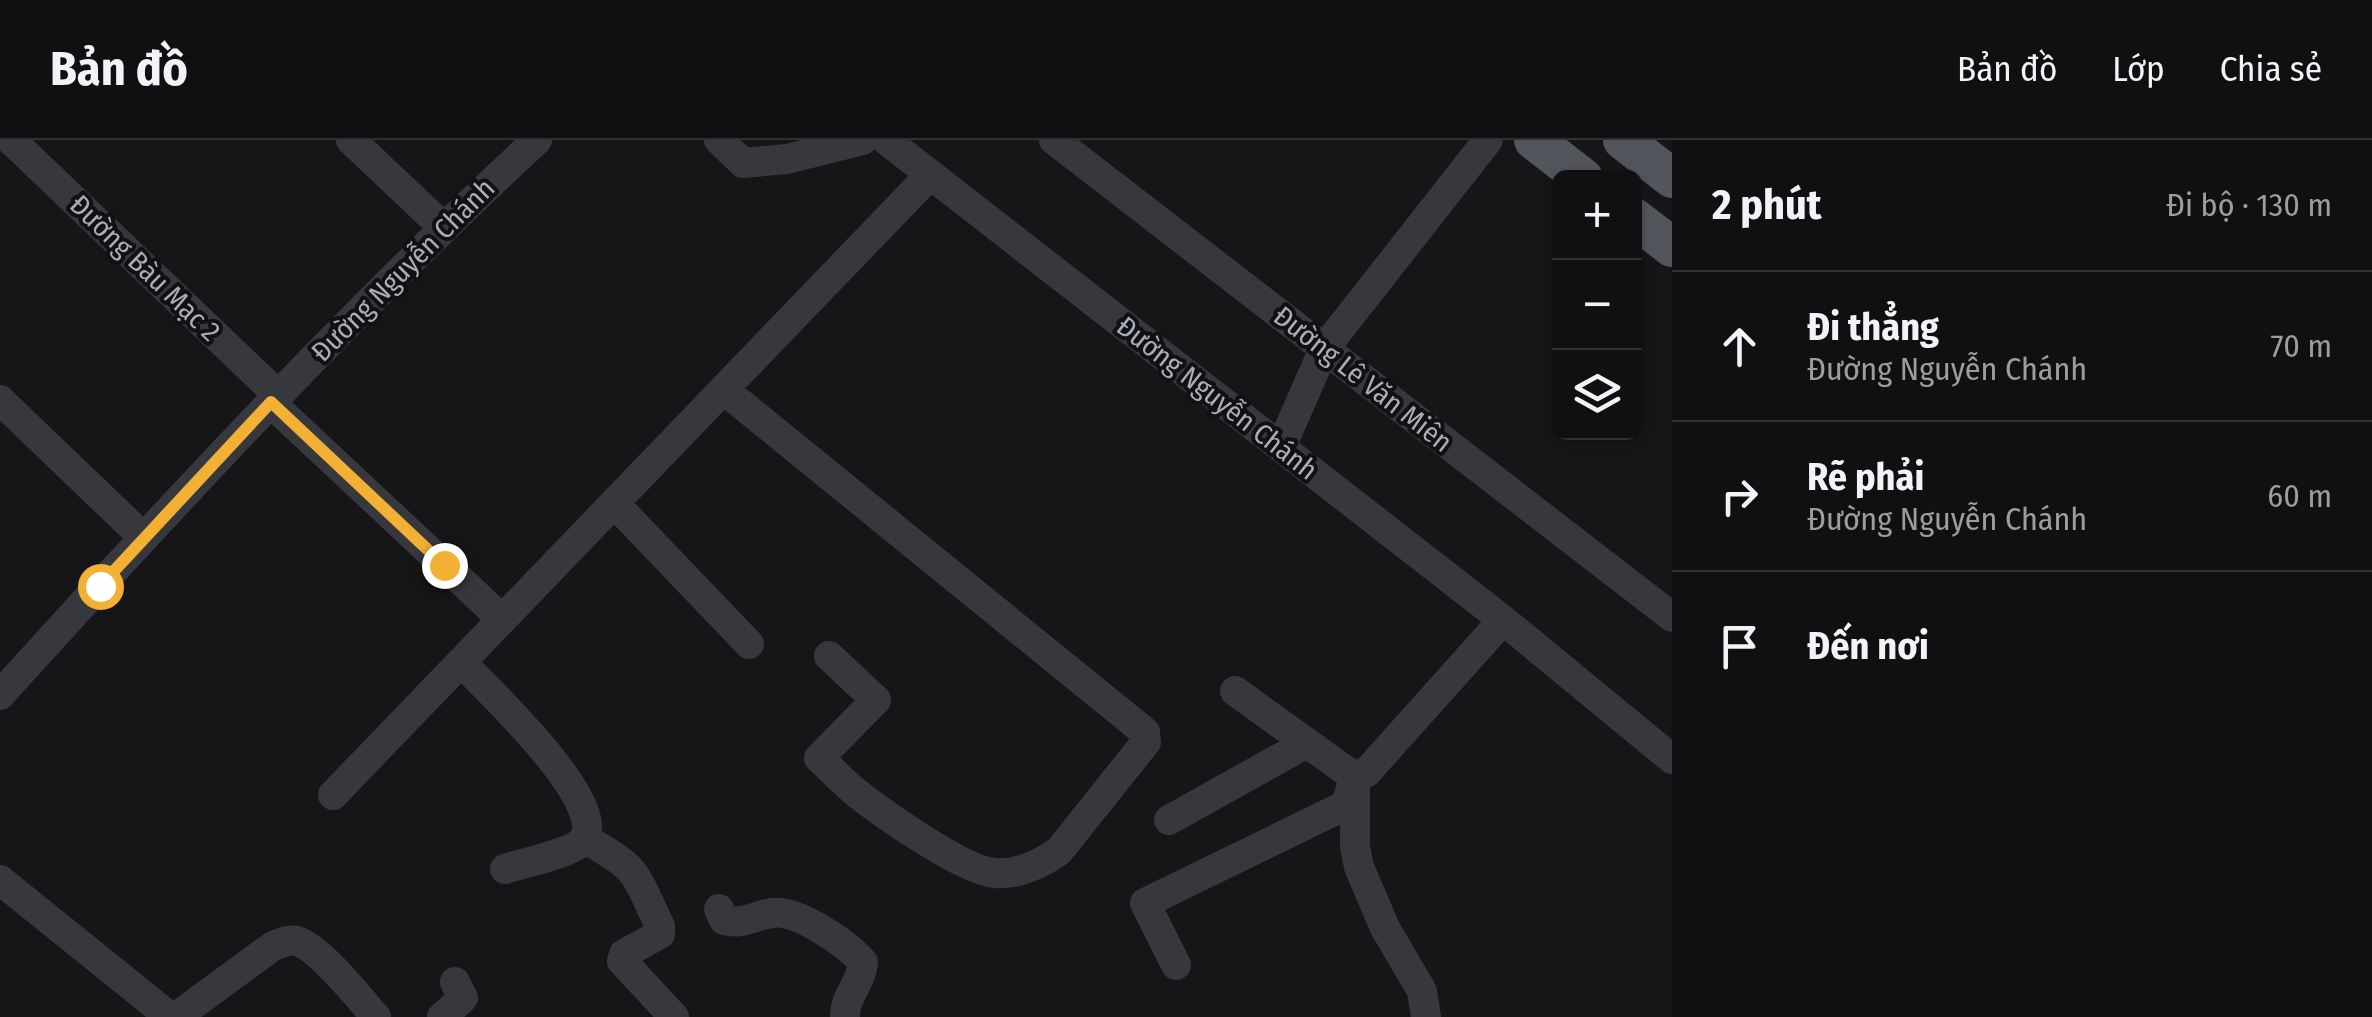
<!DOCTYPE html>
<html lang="vi">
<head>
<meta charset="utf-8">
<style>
	:root { --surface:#101012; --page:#19191b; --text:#f1f3f6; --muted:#9c9d9f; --line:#303032 }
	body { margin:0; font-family:"Fira Sans Condensed",sans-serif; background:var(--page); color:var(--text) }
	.controls { position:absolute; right:30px; top:30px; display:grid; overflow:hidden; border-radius:15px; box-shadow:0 2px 8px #0004 }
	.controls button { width:90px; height:90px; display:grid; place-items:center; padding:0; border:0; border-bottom:2px solid var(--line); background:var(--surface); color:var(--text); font:50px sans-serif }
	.stop { position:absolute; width:30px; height:30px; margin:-22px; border:8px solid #f2b134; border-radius:50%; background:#fff }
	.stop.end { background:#f2b134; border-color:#fff; box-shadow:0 2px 10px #0008 }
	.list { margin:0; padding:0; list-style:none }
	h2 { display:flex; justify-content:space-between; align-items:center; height:130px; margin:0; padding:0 40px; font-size:42px }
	h2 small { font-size:32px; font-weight:400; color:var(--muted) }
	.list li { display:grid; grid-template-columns:65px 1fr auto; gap:30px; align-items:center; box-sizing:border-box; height:150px; padding:0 40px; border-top:2px solid var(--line) }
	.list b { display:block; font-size:38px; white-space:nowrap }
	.list p { margin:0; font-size:32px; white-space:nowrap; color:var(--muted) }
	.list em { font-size:32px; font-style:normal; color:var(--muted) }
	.icon { flex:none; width:55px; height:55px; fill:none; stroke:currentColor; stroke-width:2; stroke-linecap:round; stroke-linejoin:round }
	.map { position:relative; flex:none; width:1672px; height:877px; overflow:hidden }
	header { display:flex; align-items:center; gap:60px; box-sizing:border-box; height:140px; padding:0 50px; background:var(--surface); border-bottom:2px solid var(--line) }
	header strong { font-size:48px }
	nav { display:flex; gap:55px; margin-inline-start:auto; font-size:35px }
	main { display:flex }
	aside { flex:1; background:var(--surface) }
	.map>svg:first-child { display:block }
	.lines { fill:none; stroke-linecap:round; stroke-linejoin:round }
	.minor { stroke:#37383d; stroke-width:30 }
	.major { stroke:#53555c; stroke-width:40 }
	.route { stroke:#f2b134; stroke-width:12 }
	.labels { text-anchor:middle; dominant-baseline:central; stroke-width:8; stroke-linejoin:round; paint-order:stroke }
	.street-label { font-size:28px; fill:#a8adb8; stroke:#111113 }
</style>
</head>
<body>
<header>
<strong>Bản đồ</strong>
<nav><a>Bản đồ</a><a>Lớp</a><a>Chia sẻ</a></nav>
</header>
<main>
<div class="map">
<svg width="1672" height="877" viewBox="0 0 1672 877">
	<rect width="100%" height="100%" fill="#161618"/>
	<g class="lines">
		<!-- minor -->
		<path class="minor" d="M 11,0 L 278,255
			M 351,0 L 443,87
			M 719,0 L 743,23 L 787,19 L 863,0
			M 886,0 L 1503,480 L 1672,619
			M 1054,0 L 1672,477
			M 724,250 L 1145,592 L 1146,602 L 1059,711 C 1041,724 1017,735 994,733 C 963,730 885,675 859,655 C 845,644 832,630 819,618 L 876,560 L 829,516
			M 0,260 L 144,398
			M 271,263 L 502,479
			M 1281,307 L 1324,209 L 1488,0
			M 614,363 L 749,504
			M 461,522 C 487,549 608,662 584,699 C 575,713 522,723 505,729
			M 1235,551 L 1346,631 L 1355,635 L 1366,633 L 1503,480
			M 0,555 C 173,364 348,175 537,0
			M 1355,643 L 1355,706 L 1359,727 L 1385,788 L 1422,851 L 1426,877
			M 333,655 L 930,35
			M 1169,680 L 1307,603
			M 584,698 C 600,708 621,718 633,733 C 644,748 651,769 660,786 L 660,794 L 624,814 L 622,821 L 674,877
			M 0,740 L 170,877
			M 719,769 L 724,780 C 742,785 754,776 772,773 C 797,769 846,803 863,822 C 862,843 844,856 845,877
			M 1176,825 L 1145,763 L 1346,665 L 1355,635
			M 176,877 L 273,806 C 282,803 288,799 297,801 C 320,808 359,858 376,877
			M 442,877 L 463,858 L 455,842"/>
		<!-- major -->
		<path class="major" d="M 1534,0 L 1583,38
			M 1623,0 L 1672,38
			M 1634,78 L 1672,107"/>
	</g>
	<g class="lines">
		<!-- route -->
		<path class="route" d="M 100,446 L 271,262 L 444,425"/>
	</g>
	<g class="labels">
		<!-- street labels -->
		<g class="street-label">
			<text transform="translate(145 128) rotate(44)">Đường Bàu Mạc 2</text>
			<text transform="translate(403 130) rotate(-45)">Đường Nguyễn Chánh</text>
			<text transform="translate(1363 239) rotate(38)">Đường Lê Văn Miên</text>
			<text transform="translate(1217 258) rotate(38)">Đường Nguyễn Chánh</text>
		</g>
	</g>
</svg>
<div class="controls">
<button>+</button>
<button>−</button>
<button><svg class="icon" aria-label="layers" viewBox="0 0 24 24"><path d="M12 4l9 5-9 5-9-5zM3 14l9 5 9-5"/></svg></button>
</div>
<div class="stop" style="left:100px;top:446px"></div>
<div class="stop end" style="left:444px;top:425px"></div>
</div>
<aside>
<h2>2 phút<small>Đi bộ · 130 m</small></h2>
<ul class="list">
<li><svg class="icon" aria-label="ahead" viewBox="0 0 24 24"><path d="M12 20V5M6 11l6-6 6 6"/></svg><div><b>Đi thẳng</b><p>Đường Nguyễn Chánh</p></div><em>70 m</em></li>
<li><svg class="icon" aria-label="right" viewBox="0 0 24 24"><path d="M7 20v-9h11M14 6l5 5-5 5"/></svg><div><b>Rẽ phải</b><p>Đường Nguyễn Chánh</p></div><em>60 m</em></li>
<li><svg class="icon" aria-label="arrive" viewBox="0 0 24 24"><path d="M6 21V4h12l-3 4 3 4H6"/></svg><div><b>Đến nơi</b></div></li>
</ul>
</aside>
</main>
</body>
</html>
